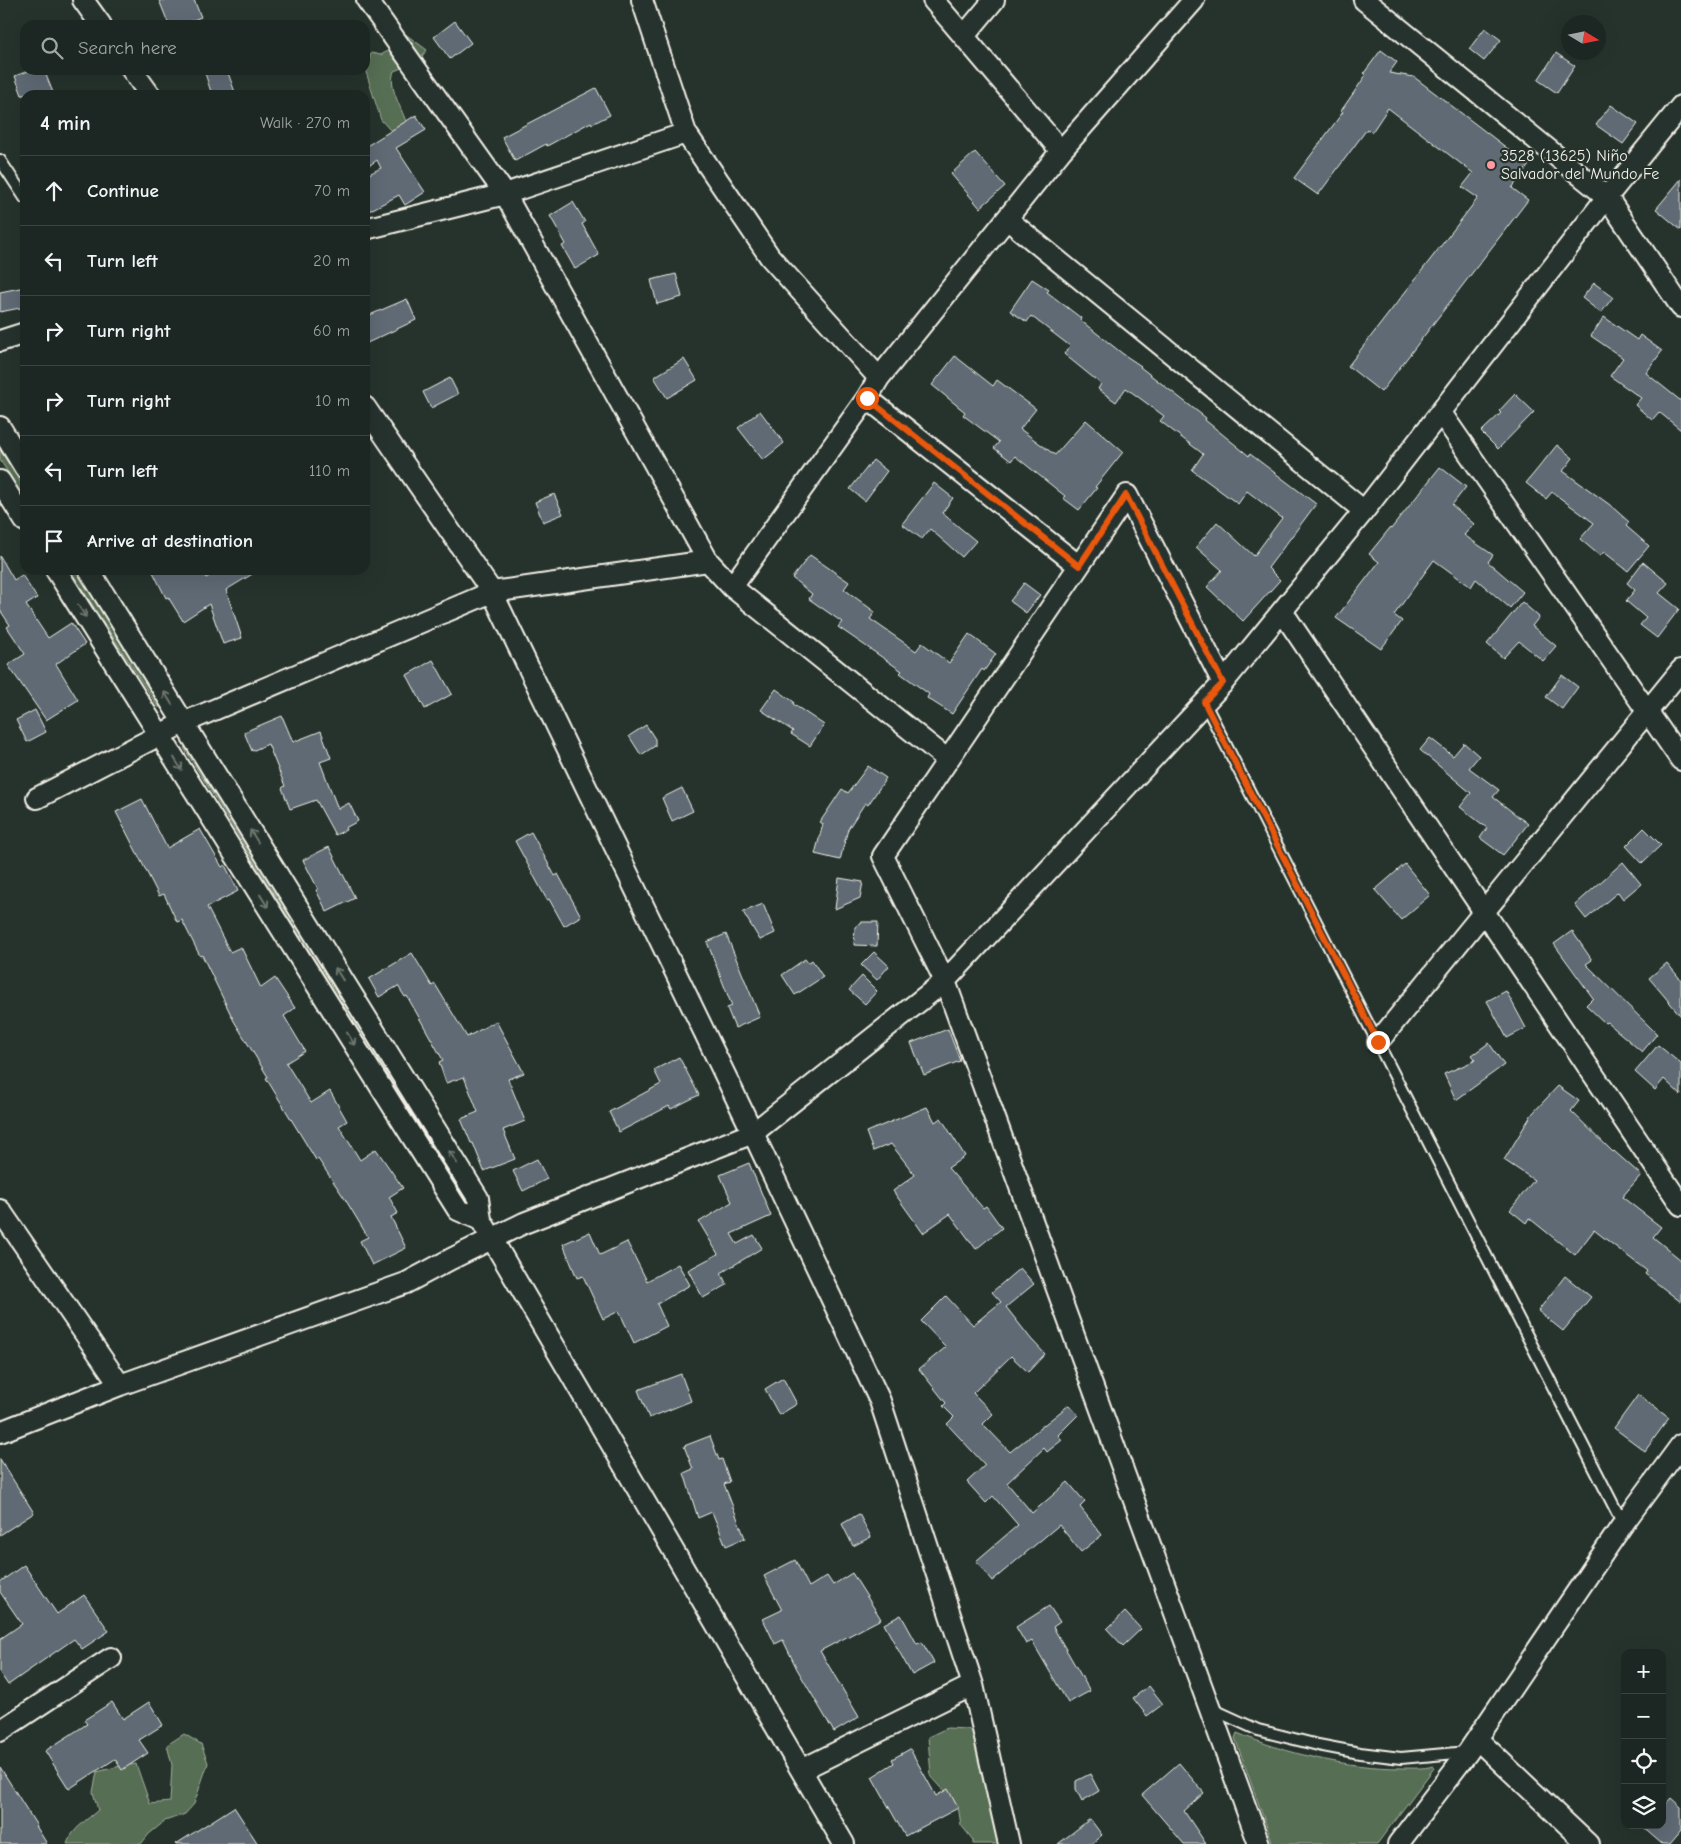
<!DOCTYPE html>
<html lang="en">
<head>
<meta charset="utf-8">
<style>
	:root { --surface:#1c2622; --page:#29322f; --text:#f1f3f6; --muted:#a0a5a5; --line:#3a4340 }
	body { margin:0; font-family:"Comic Neue",sans-serif; background:var(--page); color:var(--text) }
	.controls { position:absolute; right:15px; bottom:15px; display:grid; overflow:hidden; border-radius:10px; box-shadow:0 5px 20px #0002 }
	.controls button { width:45px; height:45px; display:grid; place-items:center; padding:0; border:0; border-bottom:1px solid var(--line); background:var(--surface); color:var(--text); font:25px sans-serif }
	.compass { position:absolute; left:1561px; top:15px; width:45px; height:45px; border-radius:50%; background:var(--surface); box-shadow:0 5px 20px #0002; rotate:100deg }
	.stop { position:absolute; width:15px; height:15px; margin:-11px; border:4px solid #ea580c; border-radius:50%; background:#fff }
	.stop.end { background:#ea580c; border-color:#fff; box-shadow:0 1px 5px #0008 }
	.list { margin:0; padding:0; list-style:none }
	h2 { display:flex; justify-content:space-between; align-items:center; height:65px; margin:0; padding:0 20px; font-size:21px }
	h2 small { font-size:16px; font-weight:400; color:var(--muted) }
	.list li { display:grid; grid-template-columns:32px 1fr auto; gap:15px; align-items:center; box-sizing:border-box; height:70px; padding:0 20px; border-top:1px solid var(--line) }
	.list b { display:block; font-size:19px; white-space:nowrap }
	.list em { font-size:16px; font-style:normal; color:var(--muted) }
	.icon { flex:none; width:28px; height:28px; fill:none; stroke:currentColor; stroke-width:2; stroke-linecap:round; stroke-linejoin:round }
	.map { position:relative; flex:none; width:1681px; height:1844px; overflow:hidden }
	.search { position:absolute; background:var(--surface); box-shadow:0 5px 20px #0002; left:20px; top:20px; width:350px; height:55px; display:flex; align-items:center; gap:12px; box-sizing:border-box; padding:0 18px; border-radius:15px; color:var(--muted); font-size:19px }
	.panel { position:absolute; background:var(--surface); box-shadow:0 5px 20px #0002; left:20px; top:90px; width:350px; height:485px; border-radius:15px }
	.map>svg:first-child { display:block }
	.green { fill:#566e53; stroke:#a5b09e }
	.building { fill:#5e6a74; stroke:#f4f1e8 }
	.lines { fill:none; stroke-linecap:round; stroke-linejoin:round }
	.lane-casing { stroke:#f4f1e8; stroke-width:14 }
	.street-casing { stroke:#f4f1e8; stroke-width:24 }
	.lane { stroke:#26332d; stroke-width:10 }
	.street { stroke:#26332d; stroke-width:20 }
	.oneway { stroke:#6e766e }
	.route { stroke:#ea580c; stroke-width:6 }
	.poi-dot { fill:#ff9aa2; stroke:#26332d; stroke-width:2 }
	.labels { text-anchor:middle; dominant-baseline:central; stroke-width:4.5; stroke-linejoin:round; paint-order:stroke }
	.poi-label { font-size:16px; fill:#f4f1e8; stroke:#26332d; text-anchor:start }
</style>
</head>
<body>
<div class="map">
<svg width="1681" height="1844" viewBox="0 0 1681 1844">
	<rect width="100%" height="100%" fill="#26332d"/>
	<filter id="ink" filterUnits="userSpaceOnUse"><feTurbulence type="fractalNoise" baseFrequency=".02" numOctaves="2"/><feDisplacementMap in="SourceGraphic" scale="10" xChannelSelector="R" yChannelSelector="G"/><feConvolveMatrix kernelMatrix="1 2 1 2 8 2 1 2 1" color-interpolation-filters="sRGB"/></filter>
	<g filter="url(#ink)">
		<!-- green -->
		<path class="green" d="M 393,25 L 427,50 L 417,62 L 394,71 C 388,88 401,106 406,122 L 391,131 L 381,120 L 366,72 L 371,53 L 381,55 L 389,50 Z
			M 0,450 L 25,489 L 25,499 L 0,460 Z
			M 70,570 L 77,570 L 163,704 L 162,707 L 158,707 Z
			M 186,744 L 472,1206 L 468,1208 L 184,748 Z
			M 947,1728 L 967,1729 L 986,1737 L 1009,1844 L 973,1844 L 973,1840 L 961,1825 L 958,1806 L 931,1776 L 928,1737 Z
			M 1237,1733 C 1288,1754 1346,1768 1402,1768 C 1412,1768 1423,1769 1433,1766 L 1434,1768 L 1377,1844 L 1273,1844 L 1235,1738 Z
			M 184,1734 L 201,1744 L 208,1763 L 194,1804 L 185,1814 L 165,1821 L 149,1834 L 141,1844 L 67,1844 C 71,1830 88,1819 98,1810 L 93,1792 L 97,1772 L 116,1767 L 136,1764 L 150,1804 L 170,1802 L 172,1765 L 167,1745 Z"/>
		<!-- building -->
		<path class="building" d="M 159,0 L 194,0 L 201,17 L 181,25 L 169,25 Z
			M 455,21 L 471,43 L 450,59 L 434,37 Z
			M 1485,28 L 1501,40 L 1484,61 L 1469,49 Z
			M 1381,50 L 1397,62 L 1389,73 L 1414,77 L 1529,165 L 1512,188 L 1528,200 L 1381,392 L 1348,366 L 1478,198 L 1462,187 L 1473,173 L 1388,108 L 1372,132 L 1367,129 L 1318,195 L 1294,178 L 1343,112 L 1341,111 L 1366,75 L 1364,73 Z
			M 1556,53 L 1575,66 L 1557,93 L 1538,80 Z
			M 31,70 L 44,70 L 54,95 L 22,95 L 15,76 Z
			M 204,70 L 227,70 L 236,95 L 212,95 Z
			M 596,88 L 610,115 L 592,124 L 591,122 L 547,146 L 546,144 L 515,161 L 502,137 Z
			M 1611,105 L 1638,124 L 1623,144 L 1596,125 Z
			M 416,115 L 426,130 L 396,148 L 425,192 L 405,205 L 399,195 L 365,213 L 365,176 L 381,168 L 377,160 L 370,165 L 365,157 L 365,147 Z
			M 975,152 L 1005,186 L 980,208 L 951,174 Z
			M 1681,179 L 1681,230 L 1656,209 Z
			M 573,202 L 585,222 L 582,224 L 599,255 L 575,269 L 562,246 L 566,244 L 550,216 Z
			M 676,274 L 682,297 L 657,304 L 651,280 Z
			M 1032,279 L 1049,290 L 1047,292 L 1081,318 L 1080,320 L 1123,354 L 1141,366 L 1140,367 L 1206,418 L 1205,420 L 1249,456 L 1250,454 L 1316,504 L 1268,568 L 1280,580 L 1243,621 L 1207,587 L 1222,570 L 1196,547 L 1217,522 L 1254,556 L 1282,518 L 1247,491 L 1238,504 L 1192,470 L 1203,454 L 1160,421 L 1164,416 L 1126,388 L 1116,402 L 1098,389 L 1101,384 L 1064,354 L 1070,346 L 1031,316 L 1027,322 L 1010,311 Z
			M 1594,283 L 1613,297 L 1601,313 L 1582,298 Z
			M 25,287 L 25,307 L 0,312 L 0,292 Z
			M 407,299 L 416,320 L 365,344 L 365,317 Z
			M 1604,317 L 1637,340 L 1640,335 L 1662,351 L 1646,373 L 1681,401 L 1681,430 L 1659,412 L 1652,420 L 1635,405 L 1641,398 L 1610,376 L 1623,358 L 1591,336 Z
			M 955,356 L 993,386 L 997,380 L 1036,409 L 1020,429 L 1055,455 L 1086,420 L 1123,452 L 1095,487 L 1097,488 L 1079,510 L 1063,498 L 1065,496 L 1015,456 L 1011,461 L 994,448 L 999,442 L 963,415 L 965,412 L 932,385 Z
			M 684,359 L 697,380 L 667,398 L 654,377 Z
			M 450,378 L 458,394 L 431,408 L 423,392 Z
			M 1515,394 L 1534,412 L 1498,449 L 1481,432 L 1501,413 L 1499,411 Z
			M 760,411 L 784,443 L 763,460 L 738,428 Z
			M 1557,445 L 1573,458 L 1563,471 L 1610,505 L 1629,522 L 1626,526 L 1649,546 L 1628,571 L 1604,552 L 1600,556 L 1580,539 L 1594,523 L 1552,492 L 1546,499 L 1526,483 Z
			M 873,460 L 887,471 L 865,501 L 850,489 Z
			M 1440,467 L 1466,487 L 1452,505 L 1474,524 L 1464,535 L 1493,555 L 1488,562 L 1523,592 L 1510,608 L 1476,579 L 1471,587 L 1434,560 L 1394,615 L 1402,621 L 1381,649 L 1336,618 L 1379,562 L 1369,554 L 1390,528 L 1391,529 Z
			M 934,483 L 953,498 L 942,513 L 976,541 L 962,557 L 930,529 L 922,539 L 902,524 Z
			M 554,494 L 563,514 L 543,522 L 535,502 Z
			M 810,555 L 849,582 L 844,589 L 875,612 L 870,619 L 916,651 L 922,643 L 949,663 L 969,634 L 996,654 L 984,671 L 982,669 L 952,714 L 927,698 L 929,694 L 900,673 L 902,671 L 838,627 L 842,622 L 809,599 L 812,594 L 792,578 Z
			M 0,556 L 14,580 L 22,575 L 37,598 L 26,605 L 48,638 L 71,623 L 85,644 L 56,664 L 78,700 L 46,720 L 8,665 L 25,654 L 7,627 L 10,625 L 0,610 Z
			M 1643,562 L 1668,583 L 1659,593 L 1679,609 L 1657,638 L 1640,625 L 1646,618 L 1626,601 L 1635,590 L 1627,583 Z
			M 152,570 L 202,570 L 206,578 L 220,570 L 259,570 L 226,590 L 242,638 L 223,644 L 209,604 L 183,621 L 168,597 L 166,598 Z
			M 1024,583 L 1040,595 L 1026,613 L 1010,601 Z
			M 1522,602 L 1539,617 L 1532,626 L 1556,646 L 1543,661 L 1519,641 L 1503,658 L 1487,644 Z
			M 433,660 L 452,694 L 425,709 L 407,675 Z
			M 1562,675 L 1578,687 L 1562,709 L 1546,697 Z
			M 776,689 L 794,702 L 793,704 L 824,725 L 810,746 L 791,734 L 793,731 L 761,710 Z
			M 35,710 L 46,732 L 27,742 L 16,720 Z
			M 282,716 L 293,742 L 321,731 L 331,758 L 320,762 L 338,809 L 349,803 L 358,821 L 345,828 L 346,830 L 335,835 L 316,800 L 290,809 L 282,788 L 285,786 L 268,744 L 252,751 L 244,732 Z
			M 646,725 L 655,739 L 655,746 L 641,755 L 629,736 Z
			M 1430,738 L 1453,756 L 1464,743 L 1479,756 L 1469,768 L 1499,790 L 1493,797 L 1528,824 L 1503,855 L 1480,838 L 1487,828 L 1460,807 L 1471,793 L 1420,750 Z
			M 868,766 L 886,778 L 868,805 L 865,803 L 848,829 L 840,860 L 815,854 L 823,824 L 820,822 L 842,789 L 848,793 Z
			M 682,788 L 693,811 L 672,821 L 662,798 Z
			M 142,799 L 167,848 L 200,829 L 222,867 L 225,865 L 238,891 L 207,907 L 230,952 L 241,947 L 261,988 L 275,978 L 295,1008 L 284,1016 L 305,1051 L 286,1063 L 311,1103 L 330,1091 L 347,1121 L 339,1126 L 360,1160 L 376,1149 L 403,1188 L 389,1197 L 398,1213 L 391,1217 L 406,1248 L 372,1265 L 360,1241 L 368,1237 L 345,1199 L 318,1159 L 316,1160 L 266,1078 L 268,1077 L 234,1021 L 202,955 L 200,956 L 182,920 L 177,922 L 164,894 L 159,896 L 116,812 Z
			M 1644,828 L 1661,845 L 1642,863 L 1626,846 Z
			M 531,832 L 555,876 L 558,874 L 581,916 L 564,926 L 549,899 L 547,900 L 515,841 Z
			M 329,847 L 355,898 L 327,912 L 316,890 L 318,889 L 303,860 Z
			M 1623,862 L 1641,884 L 1623,899 L 1618,892 L 1586,919 L 1575,905 Z
			M 1405,864 L 1430,895 L 1401,920 L 1375,890 Z
			M 839,878 L 863,882 L 860,898 L 835,909 Z
			M 763,904 L 775,933 L 760,940 L 743,912 Z
			M 862,922 L 878,922 L 877,946 L 854,945 L 855,927 Z
			M 1572,931 L 1592,960 L 1586,964 L 1657,1034 L 1642,1052 L 1607,1022 L 1605,1023 L 1586,1005 L 1593,998 L 1554,944 Z
			M 726,934 L 760,1017 L 735,1028 L 727,1008 L 732,1006 L 707,942 Z
			M 874,952 L 889,966 L 877,980 L 861,965 Z
			M 412,953 L 432,986 L 435,984 L 467,1037 L 496,1021 L 524,1073 L 508,1079 L 525,1121 L 503,1130 L 515,1159 L 484,1171 L 473,1143 L 471,1143 L 461,1119 L 478,1112 L 464,1077 L 446,1083 L 439,1062 L 443,1060 L 407,996 L 405,997 L 398,986 L 379,997 L 369,979 Z
			M 805,959 L 808,963 L 812,960 L 823,977 L 795,995 L 782,975 Z
			M 1667,963 L 1681,980 L 1681,1016 L 1649,978 Z
			M 862,976 L 877,991 L 865,1004 L 849,990 Z
			M 1506,991 L 1526,1028 L 1507,1038 L 1487,1001 Z
			M 948,1029 L 960,1061 L 924,1075 L 911,1043 Z
			M 1489,1043 L 1504,1065 L 1456,1100 L 1444,1074 L 1476,1060 L 1472,1055 Z
			M 1658,1045 L 1681,1064 L 1681,1095 L 1664,1079 L 1655,1090 L 1635,1072 Z
			M 679,1057 L 699,1095 L 671,1109 L 669,1106 L 619,1132 L 609,1112 L 661,1084 L 654,1070 Z
			M 1558,1086 L 1579,1101 L 1571,1111 L 1613,1152 L 1614,1151 L 1641,1175 L 1622,1197 L 1661,1227 L 1653,1237 L 1681,1260 L 1681,1302 L 1645,1274 L 1647,1271 L 1594,1230 L 1575,1255 L 1529,1218 L 1526,1223 L 1510,1210 L 1534,1180 L 1504,1160 L 1532,1114 Z
			M 927,1107 L 935,1122 L 941,1118 L 965,1156 L 948,1168 L 983,1208 L 986,1206 L 1002,1228 L 976,1249 L 950,1214 L 923,1233 L 893,1191 L 915,1175 L 891,1144 L 873,1151 L 866,1132 Z
			M 537,1159 L 547,1179 L 523,1191 L 513,1171 Z
			M 749,1163 L 771,1216 L 731,1234 L 737,1244 L 754,1235 L 762,1248 L 721,1273 L 727,1285 L 703,1298 L 688,1270 L 718,1254 L 699,1222 L 732,1202 L 720,1175 Z
			M 590,1232 L 600,1255 L 627,1242 L 647,1281 L 678,1264 L 690,1285 L 657,1304 L 667,1326 L 634,1343 L 619,1311 L 603,1319 L 583,1276 L 577,1278 L 563,1244 Z
			M 1020,1268 L 1034,1284 L 1006,1307 L 1031,1339 L 1045,1354 L 1028,1372 L 1011,1356 L 973,1393 L 993,1414 L 983,1424 L 1010,1452 L 1069,1405 L 1078,1415 L 1058,1435 L 1062,1440 L 1047,1452 L 1044,1448 L 1007,1483 L 1032,1513 L 1068,1482 L 1085,1502 L 1080,1507 L 1102,1535 L 1081,1552 L 1059,1525 L 992,1581 L 976,1561 L 1018,1525 L 993,1496 L 986,1503 L 967,1482 L 985,1465 L 947,1424 L 954,1417 L 943,1406 L 946,1403 L 919,1369 L 946,1347 L 921,1321 L 946,1296 L 973,1325 L 1001,1302 L 992,1292 Z
			M 1565,1276 L 1591,1297 L 1563,1331 L 1538,1311 Z
			M 681,1374 L 691,1401 L 649,1418 L 638,1390 Z
			M 783,1378 L 797,1404 L 779,1415 L 765,1389 Z
			M 1638,1395 L 1669,1418 L 1645,1451 L 1614,1428 Z
			M 710,1436 L 719,1460 L 722,1459 L 730,1482 L 724,1484 L 745,1538 L 726,1546 L 712,1512 L 698,1518 L 684,1473 L 693,1469 L 684,1446 Z
			M 0,1459 L 34,1513 L 0,1535 Z
			M 859,1514 L 871,1537 L 853,1546 L 842,1524 Z
			M 795,1560 L 809,1587 L 827,1576 L 833,1585 L 852,1573 L 881,1619 L 820,1651 L 859,1717 L 834,1732 L 797,1669 L 783,1640 L 775,1644 L 763,1619 L 782,1610 L 764,1576 Z
			M 24,1565 L 57,1614 L 84,1595 L 109,1631 L 82,1649 L 74,1639 L 8,1685 L 0,1673 L 0,1639 L 22,1624 L 0,1592 L 0,1582 Z
			M 1049,1606 L 1060,1622 L 1053,1627 L 1090,1691 L 1068,1703 L 1032,1641 L 1026,1644 L 1016,1627 Z
			M 1125,1612 L 1141,1629 L 1123,1646 L 1107,1629 Z
			M 901,1615 L 917,1644 L 922,1642 L 934,1663 L 912,1675 L 884,1624 Z
			M 1149,1686 L 1163,1704 L 1147,1716 L 1133,1698 Z
			M 112,1702 L 123,1719 L 149,1702 L 163,1725 L 139,1740 L 148,1753 L 122,1770 L 115,1759 L 69,1789 L 45,1751 L 87,1724 L 84,1720 Z
			M 910,1749 L 936,1796 L 948,1789 L 958,1808 L 905,1836 L 872,1777 L 894,1763 L 892,1759 Z
			M 1179,1763 L 1204,1793 L 1184,1811 L 1206,1844 L 1184,1844 L 1142,1795 Z
			M 0,1767 L 37,1826 L 36,1826 L 47,1844 L 0,1844 Z
			M 1090,1774 L 1099,1791 L 1082,1801 L 1076,1789 L 1076,1781 Z
			M 1671,1798 L 1681,1807 L 1681,1830 L 1669,1844 L 1662,1844 L 1640,1825 L 1662,1825 L 1662,1808 Z
			M 234,1807 L 258,1844 L 176,1844 Z
			M 1090,1819 L 1102,1835 L 1091,1844 L 1058,1844 Z"/>
		<g class="lines">
			<!-- lane casing -->
			<g class="lane-casing">
				<path id="lane" d="M 0,160 L 25,198
					M 1204,702 L 1623,1524
					M 1212,1709 L 1258,1730 L 1318,1745 L 1360,1753 L 1401,1758 L 1467,1752"/>
			</g>
			<!-- street casing -->
			<g class="street-casing">
				<path id="street" d="M 83,0 L 101,25
					M 367,0 L 505,194 L 708,561 L 732,587 L 948,760
					M 642,0 L 686,133 L 770,257 L 879,378
					M 933,0 L 1061,151
					M 1364,0 L 1607,197 L 1681,307
					M 964,36 L 994,0
					M 132,70 L 150,95
					M 1007,219 L 1364,511
					M 365,229 L 505,194 L 686,133
					M 0,341 L 25,333
					M 867,398 L 1079,566
					M 365,407 L 492,592 L 753,1133 L 880,1401 L 973,1685 L 1009,1844
					M 1441,413 L 1681,760
					M 0,427 L 25,468
					M 0,481 L 25,521
					M 56,570 L 458,1210 L 481,1220
					M 89,570 L 478,1198 L 481,1220 L 844,1844
					M 732,587 L 867,398 L 879,378 L 1061,151 L 1194,0
					M 1282,611 L 1681,1205
					M 1223,683 L 1127,495 L 883,856 L 945,981 L 1259,1844
					M 37,798 L 183,723 L 492,592 L 708,561
					M 1378,1042 L 1681,670
					M 0,1210 L 120,1385
					M 0,1432 L 120,1385 L 406,1283 L 451,1259 L 524,1223 L 753,1133 L 945,981 L 1223,683 L 1364,511 L 1607,197 L 1681,106
					M 0,1731 L 111,1658
					M 1477,1739 L 1588,1844
					M 801,1770 L 973,1685
					M 1398,1844 L 1468,1752 L 1623,1524 L 1681,1445"/>
			</g>
			<!-- lane -->
			<use href="#lane" class="lane"/>
			<!-- street -->
			<use href="#street" class="street"/>
		</g>
		<!-- one-way arrows -->
		<defs><path id="oneway-shaft" d="M-6 0H5M1.5-3L5.5 0L1.5 3" fill="none" stroke-width="1.6" stroke-linecap="round" stroke-linejoin="round" transform="scale(1.25)"/></defs>
		<g class="oneway">
			<use href="#oneway-shaft" transform="translate(82 611) rotate(58)"/>
			<use href="#oneway-shaft" transform="translate(168 698) rotate(-122)"/>
			<use href="#oneway-shaft" transform="translate(178 764) rotate(58)"/>
			<use href="#oneway-shaft" transform="translate(254 836) rotate(-122)"/>
			<use href="#oneway-shaft" transform="translate(264 901) rotate(58)"/>
			<use href="#oneway-shaft" transform="translate(339 974) rotate(-122)"/>
			<use href="#oneway-shaft" transform="translate(351 1039) rotate(58)"/>
			<use href="#oneway-shaft" transform="translate(453 1157) rotate(-122)"/>
		</g>
	</g>
	<g class="lines" filter="url(#ink)">
		<!-- route -->
		<path class="route" d="M 867,398 L 1079,566 L 1126,495 L 1223,683 L 1204,702 L 1378,1042"/>
	</g>
	<!-- markers -->
	<circle class="poi-dot" cx="1491" cy="165" r="5"/>
	<g class="labels">
		<!-- poi labels -->
		<g class="poi-label">
			<text x="1501" y="156">3528 (13625) Niño<tspan x="1501" dy="18">Salvador del Mundo Fe</tspan></text>
		</g>
	</g>
</svg>
<div class="controls">
<button>+</button>
<button>−</button>
<button><svg class="icon" aria-label="locate" viewBox="0 0 24 24"><circle cx="12" cy="12" r="6"/><path d="M12 2v4M12 18v4M2 12h4M18 12h4"/></svg></button>
<button><svg class="icon" aria-label="layers" viewBox="0 0 24 24"><path d="M12 4l9 5-9 5-9-5zM3 14l9 5 9-5"/></svg></button>
</div>
<svg class="compass" viewBox="-18 -18 36 36"><path d="M0-13l5 13h-10z" fill="#e53935"/><path d="M0 13l5-13h-10z" fill="#a0a5a5"/></svg>
<div class="stop" style="left:867px;top:398px"></div>
<div class="stop end" style="left:1378px;top:1042px"></div>
<div class="search"><svg class="icon" aria-label="search" viewBox="0 0 24 24"><circle cx="10" cy="10" r="6"/><path d="M15 15l6 6"/></svg>Search here</div>
<section class="panel">
<h2>4 min<small>Walk · 270 m</small></h2>
<ul class="list">
<li><svg class="icon" aria-label="ahead" viewBox="0 0 24 24"><path d="M12 20V5M6 11l6-6 6 6"/></svg><div><b>Continue</b></div><em>70 m</em></li>
<li><svg class="icon" aria-label="left" viewBox="0 0 24 24"><path d="M17 20v-9H6M10 6l-5 5 5 5"/></svg><div><b>Turn left</b></div><em>20 m</em></li>
<li><svg class="icon" aria-label="right" viewBox="0 0 24 24"><path d="M7 20v-9h11M14 6l5 5-5 5"/></svg><div><b>Turn right</b></div><em>60 m</em></li>
<li><svg class="icon" aria-label="right" viewBox="0 0 24 24"><path d="M7 20v-9h11M14 6l5 5-5 5"/></svg><div><b>Turn right</b></div><em>10 m</em></li>
<li><svg class="icon" aria-label="left" viewBox="0 0 24 24"><path d="M17 20v-9H6M10 6l-5 5 5 5"/></svg><div><b>Turn left</b></div><em>110 m</em></li>
<li><svg class="icon" aria-label="arrive" viewBox="0 0 24 24"><path d="M6 21V4h12l-3 4 3 4H6"/></svg><div><b>Arrive at destination</b></div></li>
</ul>
</section>
</div>
</body>
</html>
